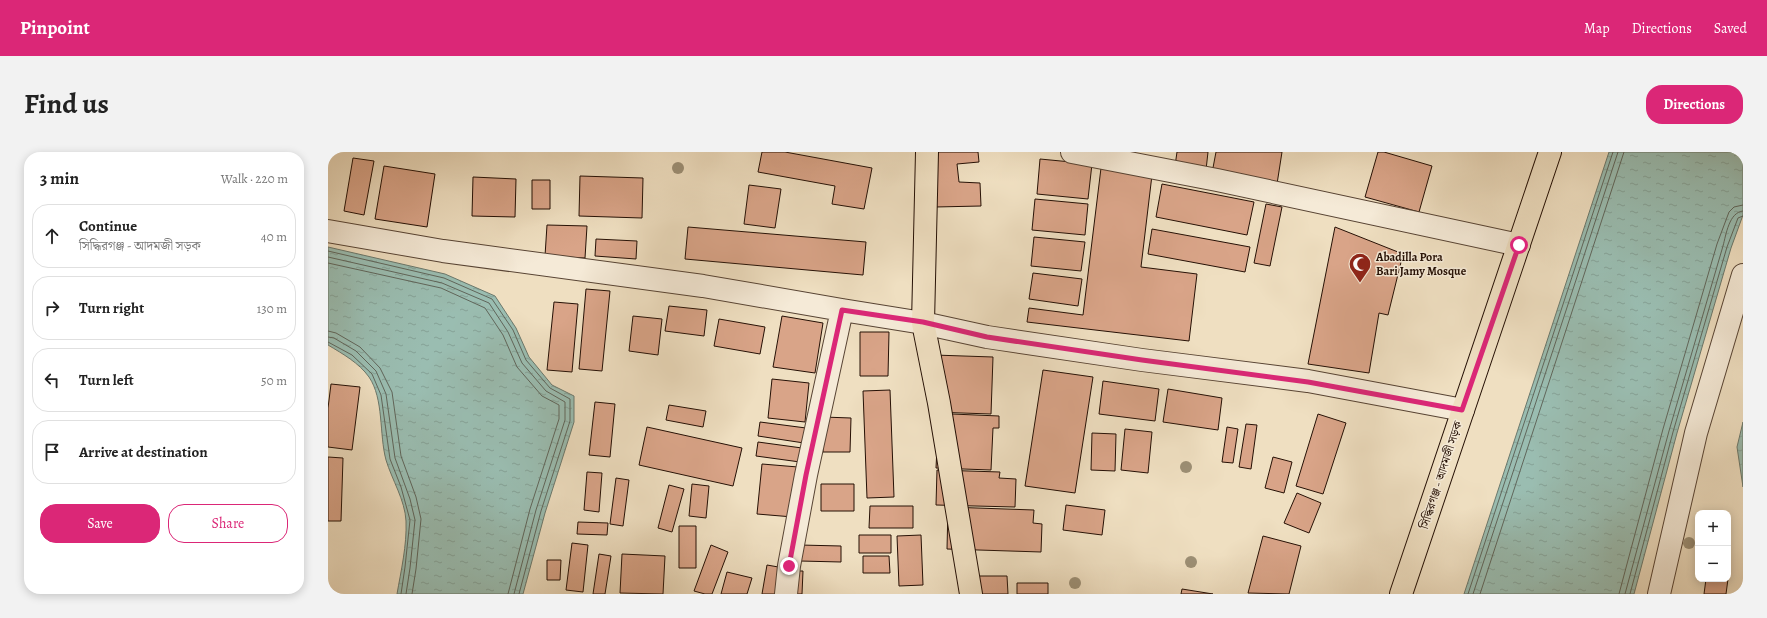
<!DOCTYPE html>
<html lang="en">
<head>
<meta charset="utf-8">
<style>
	:root { --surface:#fff; --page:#f2f2f2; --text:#222; --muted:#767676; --line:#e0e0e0; --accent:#db2777 }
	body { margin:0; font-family:Alegreya,"Noto Serif Bengali",serif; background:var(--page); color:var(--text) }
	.controls { position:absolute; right:12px; bottom:12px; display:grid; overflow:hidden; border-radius:8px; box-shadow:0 2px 10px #0003 }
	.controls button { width:36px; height:36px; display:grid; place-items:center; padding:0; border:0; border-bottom:1px solid var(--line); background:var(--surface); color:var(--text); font:20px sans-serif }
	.stop { position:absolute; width:12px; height:12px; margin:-9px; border:3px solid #db2777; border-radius:50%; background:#fff }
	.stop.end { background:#db2777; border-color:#fff; box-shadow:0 1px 4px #0008 }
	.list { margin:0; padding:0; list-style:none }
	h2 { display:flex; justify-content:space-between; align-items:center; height:52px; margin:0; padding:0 16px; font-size:17px }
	h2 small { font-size:13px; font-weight:400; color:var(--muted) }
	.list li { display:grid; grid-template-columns:26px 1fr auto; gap:12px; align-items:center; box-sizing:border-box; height:64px; margin:0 8px 8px; padding:0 8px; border:1px solid var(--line); border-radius:16px }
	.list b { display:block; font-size:15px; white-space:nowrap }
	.list p { margin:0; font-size:13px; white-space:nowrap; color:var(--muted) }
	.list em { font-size:13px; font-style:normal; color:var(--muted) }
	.actions { display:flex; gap:8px; padding:12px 16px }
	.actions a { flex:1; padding:9px 0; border:1px solid var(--accent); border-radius:16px; text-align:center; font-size:14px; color:var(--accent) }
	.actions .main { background:var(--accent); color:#fff }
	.icon { flex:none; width:22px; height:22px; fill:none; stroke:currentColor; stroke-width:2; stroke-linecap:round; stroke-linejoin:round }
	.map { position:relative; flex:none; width:1415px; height:442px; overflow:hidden; border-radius:16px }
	header { display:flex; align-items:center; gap:24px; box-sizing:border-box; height:56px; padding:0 20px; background:var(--accent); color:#fff }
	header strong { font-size:19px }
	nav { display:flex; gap:22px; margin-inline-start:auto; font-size:14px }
	.intro { display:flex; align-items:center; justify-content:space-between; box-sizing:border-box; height:96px; padding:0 24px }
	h1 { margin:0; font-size:28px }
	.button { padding:10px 18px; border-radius:16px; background:var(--accent); color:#fff; font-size:14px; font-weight:700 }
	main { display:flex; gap:24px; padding:0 24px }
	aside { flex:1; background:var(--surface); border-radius:16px; box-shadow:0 2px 10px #0003 }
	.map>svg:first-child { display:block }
	.water { fill:url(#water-ripples); stroke:#6b786c }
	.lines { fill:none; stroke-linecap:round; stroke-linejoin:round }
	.shore { stroke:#60665b; stroke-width:1 }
	.building { fill:#d9a488; stroke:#251005 }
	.minor-casing { stroke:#584434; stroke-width:24 }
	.major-casing { stroke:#251005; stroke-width:24 }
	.minor { stroke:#f5ead7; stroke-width:22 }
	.major { stroke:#efdfc1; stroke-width:22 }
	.tree { fill:#9c8f75 }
	.route { stroke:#db2777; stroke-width:5 }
	.labels { text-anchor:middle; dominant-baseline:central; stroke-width:3; stroke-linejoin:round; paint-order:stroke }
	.poi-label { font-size:12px; font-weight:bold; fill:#251005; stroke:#f5ead7; text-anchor:start }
	.street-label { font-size:12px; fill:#251005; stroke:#f5ead7 }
</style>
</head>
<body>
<header>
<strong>Pinpoint</strong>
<nav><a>Map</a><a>Directions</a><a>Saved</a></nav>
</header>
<div class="intro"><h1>Find us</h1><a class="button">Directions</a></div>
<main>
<aside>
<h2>3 min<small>Walk · 220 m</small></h2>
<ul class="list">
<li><svg class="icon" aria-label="ahead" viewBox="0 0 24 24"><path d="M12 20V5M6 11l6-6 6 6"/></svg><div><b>Continue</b><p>সিদ্ধিরগঞ্জ - আদমজী সড়ক</p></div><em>40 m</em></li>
<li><svg class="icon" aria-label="right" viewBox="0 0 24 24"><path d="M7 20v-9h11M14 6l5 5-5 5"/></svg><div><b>Turn right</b></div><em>130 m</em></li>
<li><svg class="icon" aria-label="left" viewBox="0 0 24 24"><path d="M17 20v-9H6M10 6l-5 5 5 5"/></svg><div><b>Turn left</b></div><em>50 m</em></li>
<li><svg class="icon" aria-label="arrive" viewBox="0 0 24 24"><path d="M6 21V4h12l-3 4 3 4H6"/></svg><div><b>Arrive at destination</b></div></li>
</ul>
<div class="actions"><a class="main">Save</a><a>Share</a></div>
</aside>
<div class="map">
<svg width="1415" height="442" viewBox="0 0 1415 442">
	<defs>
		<pattern id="water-ripples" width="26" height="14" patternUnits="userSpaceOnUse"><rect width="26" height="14" fill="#9abdb1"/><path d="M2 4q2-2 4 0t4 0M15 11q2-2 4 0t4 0" fill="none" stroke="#85a197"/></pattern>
	</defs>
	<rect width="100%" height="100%" fill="#efdfc1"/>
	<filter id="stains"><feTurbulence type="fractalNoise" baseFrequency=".005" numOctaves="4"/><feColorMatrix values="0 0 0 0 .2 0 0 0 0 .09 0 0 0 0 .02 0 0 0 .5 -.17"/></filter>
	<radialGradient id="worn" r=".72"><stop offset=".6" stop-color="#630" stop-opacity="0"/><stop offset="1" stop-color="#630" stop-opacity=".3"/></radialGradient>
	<!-- water -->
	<path class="water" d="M 1281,0 L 1415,0 L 1415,63 L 1403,96 L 1349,281 L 1306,442 L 1136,442 Z
		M 0,95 L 117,122 L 167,144 L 188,176 L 201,205 L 224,233 L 246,244 L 246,270 L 217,361 L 195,442 L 69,442 C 73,419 79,393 78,369 C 77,348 64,328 58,308 C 51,282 56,247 41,225 C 31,211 15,202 0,193 Z
		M 1415,270 L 1415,335 L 1409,295 Z"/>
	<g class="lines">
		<!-- shore -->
		<path class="shore" d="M 0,99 L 116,126 L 164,147 L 185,178 L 198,208 L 222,236 L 242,247 L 242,269 L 213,359 L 191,442
			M 0,105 L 114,131 L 161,151 L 180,180 L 194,211 L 218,239 L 237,250 L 237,268 L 208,358 L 186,442
			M 0,111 L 113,136 L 157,156 L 175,183 L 189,215 L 214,244 L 231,253 L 231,267 L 202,357 L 180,442
			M 0,179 L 8,181 L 32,195 L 52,216 L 64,240 L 73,304 L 88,345 L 93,367 L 88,417 L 84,442
			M 0,185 L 6,186 L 28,199 L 48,219 L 58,242 L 67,306 L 82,347 L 87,368 L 82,416 L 78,442
			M 0,190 L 24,203 L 44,222 L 53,243 L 62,307 L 73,335 L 82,368 L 77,415 L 73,442
			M 1140,442 L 1285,0
			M 1145,442 L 1290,0
			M 1152,442 L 1296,0
			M 1291,442 L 1335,277 L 1389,92 L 1401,60 L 1406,55 L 1415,53
			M 1297,442 L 1341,279 L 1395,94 C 1398,83 1401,60 1415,59
			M 1302,442 L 1345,280 L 1399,95 L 1410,66 L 1415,64"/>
	</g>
	<!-- building -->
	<path class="building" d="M 434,0 L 457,0 L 544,16 L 536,57 L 504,52 L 507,34 L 430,20 Z
		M 605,0 L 650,0 L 651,10 L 629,12 L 631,30 L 652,31 L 653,54 L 607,55 Z
		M 849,0 L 880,0 L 878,18 L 847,14 Z
		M 888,0 L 954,0 L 949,32 L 884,21 Z
		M 1050,0 L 1056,0 L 1104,14 L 1091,60 L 1037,45 Z
		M 25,6 L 46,9 L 36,63 L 16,59 Z
		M 712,7 L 764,12 L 760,47 L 709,42 Z
		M 56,14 L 107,22 L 99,75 L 47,67 Z
		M 773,16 L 824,23 L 813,115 L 869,122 L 861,189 L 699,170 L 701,156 L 755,163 Z
		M 252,24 L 315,26 L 314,66 L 251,64 Z
		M 145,25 L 188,27 L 187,65 L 144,64 Z
		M 204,28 L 222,28 L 222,57 L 204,57 Z
		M 834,32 L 926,50 L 919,83 L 828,65 Z
		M 421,33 L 453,37 L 447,76 L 416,72 Z
		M 707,47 L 760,52 L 757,83 L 704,78 Z
		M 938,52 L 954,55 L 942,114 L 926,111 Z
		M 219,73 L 259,74 L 257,106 L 217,104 Z
		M 360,75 L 538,90 L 535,123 L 357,107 Z
		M 1007,75 L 1075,102 L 1060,163 L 1051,161 L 1041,221 L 980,212 Z
		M 824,77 L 922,95 L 917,120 L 820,102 Z
		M 706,85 L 757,90 L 753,119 L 703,114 Z
		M 268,87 L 309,89 L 308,107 L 267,104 Z
		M 705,121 L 754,127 L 750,154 L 701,147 Z
		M 258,137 L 282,139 L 274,219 L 251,217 Z
		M 226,150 L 250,152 L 244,220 L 219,218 Z
		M 341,154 L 379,158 L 376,184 L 337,179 Z
		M 305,164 L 334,167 L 330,203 L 301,199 Z
		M 454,164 L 495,171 L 487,221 L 445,215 Z
		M 391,167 L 437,175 L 432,202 L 386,194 Z
		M 532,180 L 561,180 L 560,224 L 532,224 Z
		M 606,203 L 665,205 L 663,262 L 605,260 Z
		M 715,218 L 765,225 L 747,341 L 697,334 Z
		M 444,227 L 481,231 L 477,270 L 440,266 Z
		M 775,229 L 831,237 L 827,269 L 771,262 Z
		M 3,232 L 32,235 L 24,298 L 0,295 L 0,256 Z
		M 840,237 L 894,246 L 890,278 L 835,270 Z
		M 562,238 L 566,345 L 539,346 L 535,239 Z
		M 267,250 L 287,252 L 282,305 L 261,303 Z
		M 341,253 L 378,259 L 375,275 L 338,268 Z
		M 624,262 L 671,264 L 671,276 L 665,276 L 663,318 L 608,316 L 610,275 L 624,276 Z
		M 990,262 L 1018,271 L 995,342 L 968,334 Z
		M 495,265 L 523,266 L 522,300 L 495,300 Z
		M 432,270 L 478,276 L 476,291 L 430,284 Z
		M 918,272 L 929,273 L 923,317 L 911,315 Z
		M 319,275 L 414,296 L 405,334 L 311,313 Z
		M 899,275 L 910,277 L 905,311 L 894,310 Z
		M 797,277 L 824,280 L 820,321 L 793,318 Z
		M 764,281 L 788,282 L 787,319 L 763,318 Z
		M 430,290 L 474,296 L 472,310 L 428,304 Z
		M 0,305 L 15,306 L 13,369 L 0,369 Z
		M 945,305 L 964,310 L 956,341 L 937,336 Z
		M 434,312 L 470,315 L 465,365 L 429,362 Z
		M 609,318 L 672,320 L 671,326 L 688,327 L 687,355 L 608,353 Z
		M 259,320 L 274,321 L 271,360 L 256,358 Z
		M 288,326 L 301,328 L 295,374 L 282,372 Z
		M 364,332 L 381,334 L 378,366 L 361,364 Z
		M 493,332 L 526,332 L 526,359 L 493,359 Z
		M 341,333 L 356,337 L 344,380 L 330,376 Z
		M 969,341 L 993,351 L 981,381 L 956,371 Z
		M 738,353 L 777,358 L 774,383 L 735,378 Z
		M 542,354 L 585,354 L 585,376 L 541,376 Z
		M 620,355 L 706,358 L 705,371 L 714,372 L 713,400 L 619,397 Z
		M 250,370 L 280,371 L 279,383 L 249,382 Z
		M 351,374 L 368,374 L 368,416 L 351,416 Z
		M 531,383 L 563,383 L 563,401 L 531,401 Z
		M 593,383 L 595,433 L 571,434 L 569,384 Z
		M 935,384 L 973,394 L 961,442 L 920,441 Z
		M 244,391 L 260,393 L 255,440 L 238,438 Z
		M 383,393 L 400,400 L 384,442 L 377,442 L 366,439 Z
		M 472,393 L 513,394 L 513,410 L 472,409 Z
		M 271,402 L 283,404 L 277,442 L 265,442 Z
		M 294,402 L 337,404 L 335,442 L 292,441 Z
		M 535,404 L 561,404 L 562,421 L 535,421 Z
		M 219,408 L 233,408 L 232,428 L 219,428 Z
		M 439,413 L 456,416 L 452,442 L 434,442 Z
		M 464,419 L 475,419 L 474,442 L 464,442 Z
		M 399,420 L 424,426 L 419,442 L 393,442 Z
		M 644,424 L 679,424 L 680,442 L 644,442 Z
		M 1378,427 L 1400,427 L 1398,442 L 1376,442 Z
		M 689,431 L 720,431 L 720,442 L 689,442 Z
		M 854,437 L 885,442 L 853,442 Z"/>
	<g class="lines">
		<!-- minor casing -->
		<g class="minor-casing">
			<path id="minor" d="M 744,0 L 889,28 L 1191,93
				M 0,79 L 115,99 L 375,134 L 514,158 L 595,171 L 659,185 L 814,208 L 980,229 L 1135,258
				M 458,442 L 461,414 L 478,323 L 514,158
				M 1331,442 L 1368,281 L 1415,123"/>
		</g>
		<!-- major casing -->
		<g class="major-casing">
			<path id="major" d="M 599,0 L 595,171 L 611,251 L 643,442
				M 1073,442 L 1222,0"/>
		</g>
		<!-- minor -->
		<use href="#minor" class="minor"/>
		<!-- major -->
		<use href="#major" class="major"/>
	</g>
	<!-- trees -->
	<g class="tree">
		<circle cx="350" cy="16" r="6"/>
		<circle cx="858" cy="315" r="6"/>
		<circle cx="1361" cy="391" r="6"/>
		<circle cx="863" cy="410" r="6"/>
		<circle cx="747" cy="431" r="6"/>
	</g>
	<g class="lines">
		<!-- route -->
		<path class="route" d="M 461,414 L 478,323 L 514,158 L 595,170 L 659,185 L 814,208 L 980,230 L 1134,258 L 1191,93"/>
	</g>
	<!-- icons -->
	<defs>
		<g id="mosque-pin" transform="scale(1.15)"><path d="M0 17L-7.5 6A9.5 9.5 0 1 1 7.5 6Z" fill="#8f2418" stroke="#f5ead7"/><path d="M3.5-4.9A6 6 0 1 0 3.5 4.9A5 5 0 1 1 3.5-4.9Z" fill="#fff"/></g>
	</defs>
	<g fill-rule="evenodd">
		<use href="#mosque-pin" x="1032" y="112"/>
	</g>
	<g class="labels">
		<!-- poi labels -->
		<g class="poi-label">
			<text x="1048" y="105">Abadilla Pora<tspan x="1048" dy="14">Bari Jamy Mosque</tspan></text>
		</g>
		<!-- street labels -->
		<g class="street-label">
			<text transform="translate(1113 323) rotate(-72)">সিদ্ধিরগঞ্জ - আদমজী সড়ক</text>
		</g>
	</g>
	<rect width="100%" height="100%" filter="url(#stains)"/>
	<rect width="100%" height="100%" fill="url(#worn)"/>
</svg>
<div class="controls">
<button>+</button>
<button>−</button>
</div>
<div class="stop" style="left:1191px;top:93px"></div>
<div class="stop end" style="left:461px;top:414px"></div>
</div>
</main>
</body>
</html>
